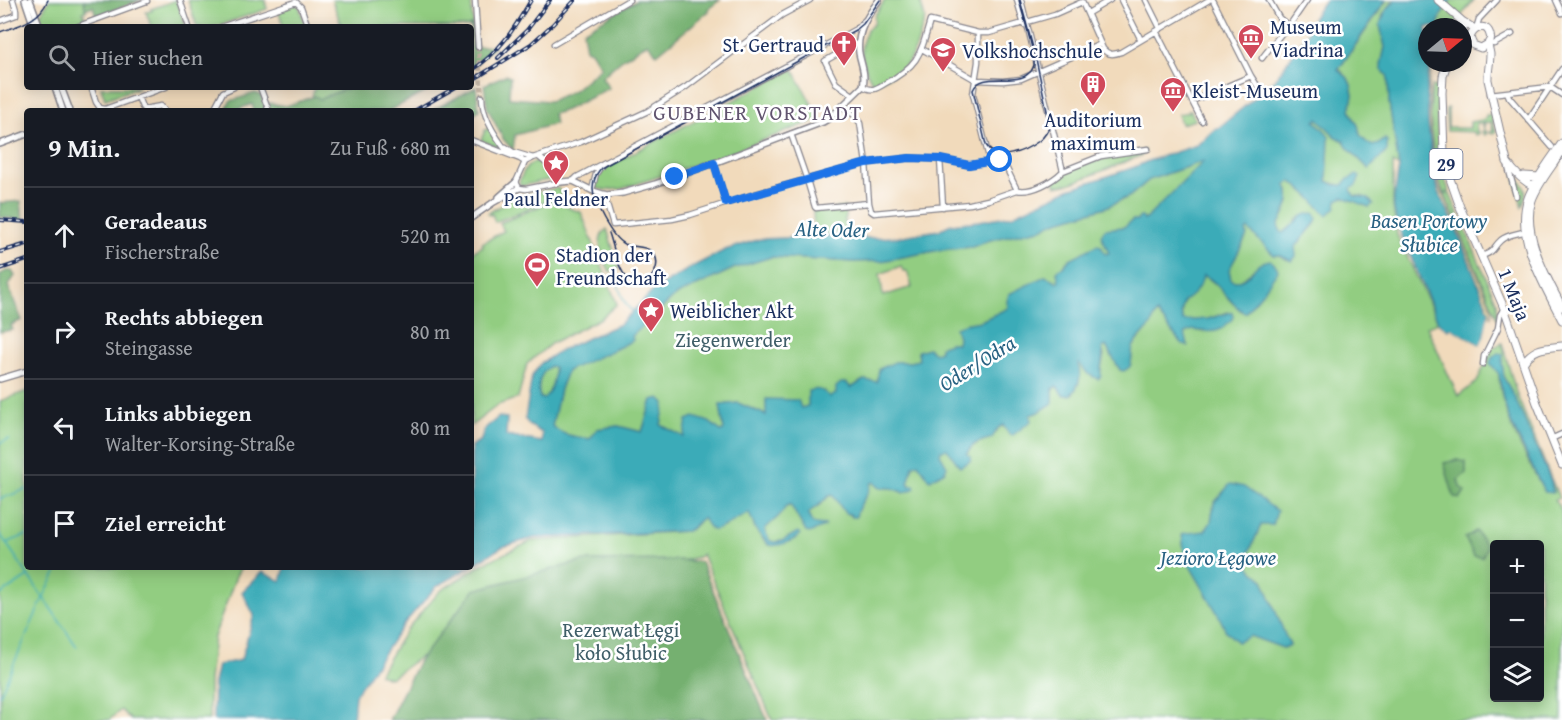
<!DOCTYPE html>
<html lang="de">
<head>
<meta charset="utf-8">
<style>
	:root { --surface:#171b24; --page:#242831; --text:#f1f3f6; --muted:#9ea1a6; --line:#363941 }
	body { margin:0; font-family:"Gentium Book Plus",serif; background:var(--page); color:var(--text) }
	.controls { position:absolute; right:18px; bottom:18px; display:grid; overflow:hidden; border-radius:6px; box-shadow:0 3px 15px #0003 }
	.controls button { width:54px; height:54px; display:grid; place-items:center; padding:0; border:0; border-bottom:2px solid var(--line); background:var(--surface); color:var(--text); font:30px sans-serif }
	.compass { position:absolute; left:1418px; top:18px; width:54px; height:54px; border-radius:50%; background:var(--surface); box-shadow:0 3px 15px #0003; rotate:71deg }
	.stop { position:absolute; width:18px; height:18px; margin:-14px; border:4px solid #1a73e8; border-radius:50%; background:#fff }
	.stop.end { background:#1a73e8; border-color:#fff; box-shadow:0 2px 6px #0008 }
	.list { margin:0; padding:0; list-style:none }
	h2 { display:flex; justify-content:space-between; align-items:center; height:78px; margin:0; padding:0 24px; font-size:26px }
	h2 small { font-size:20px; font-weight:400; color:var(--muted) }
	.list li { display:grid; grid-template-columns:39px 1fr auto; gap:18px; align-items:center; box-sizing:border-box; height:96px; padding:0 24px; border-top:2px solid var(--line) }
	.list b { display:block; font-size:22px; white-space:nowrap }
	.list p { margin:0; font-size:20px; white-space:nowrap; color:var(--muted) }
	.list em { font-size:20px; font-style:normal; color:var(--muted) }
	.icon { flex:none; width:33px; height:33px; fill:none; stroke:currentColor; stroke-width:2; stroke-linecap:round; stroke-linejoin:round }
	.map { position:relative; flex:none; width:1562px; height:720px; overflow:hidden }
	.search { position:absolute; background:var(--surface); box-shadow:0 3px 15px #0003; left:24px; top:24px; width:450px; height:66px; display:flex; align-items:center; gap:15px; box-sizing:border-box; padding:0 21px; border-radius:6px; color:var(--muted); font-size:22px }
	.panel { position:absolute; background:var(--surface); box-shadow:0 3px 15px #0003; left:24px; top:108px; width:450px; height:462px; border-radius:6px }
	.map>svg:first-child { display:block }
	.green { fill:#92cd81; stroke:#567e70; stroke-width:1.5; fill-rule:evenodd }
	.forest { fill:#75b06f; stroke:#487066; stroke-width:1.5 }
	.sand { fill:#eeda9e; stroke:#84847e; stroke-width:1.5 }
	.water { fill:#3babb8; stroke:#2b6d8b; stroke-width:1.5; fill-rule:evenodd }
	.pier { fill:#f1dabb }
	.lines { fill:none; stroke-linecap:round; stroke-linejoin:round }
	.stream { stroke:#3babb8; stroke-width:1.5 }
	.minor-tunnel { stroke:#c6b8a8; stroke-width:4.5; stroke-dasharray:4.5 2; stroke-linecap:butt }
	.minor-casing { stroke:#86848c; stroke-width:7 }
	.tertiary-casing { stroke:#86848c; stroke-width:8 }
	.primary-casing { stroke:#86848c; stroke-width:9 }
	.minor { stroke:#fff; stroke-width:4.5 }
	.tertiary { stroke:#fff; stroke-width:5 }
	.primary { stroke:#fff; stroke-width:7 }
	.tram { stroke:#1b2f5e; stroke-width:1.5 }
	.rail-casing { stroke:#1b2f5e; stroke-width:4 }
	.rail { stroke:#fff; stroke-width:1.5; stroke-dasharray:4.5; stroke-linecap:butt }
	.route { stroke:#1a73e8; stroke-width:8 }
	.labels { text-anchor:middle; dominant-baseline:central; stroke-width:5; stroke-linejoin:round; paint-order:stroke }
	.shield { fill:#fff; stroke:#5f6d8e; stroke-width:1.5 }
	.shield-label { font-size:18px; font-weight:bold; fill:#1b2f5e }
	.poi-label { font-size:20px; fill:#1b2f5e; stroke:#fff; text-anchor:start }
	.street-label { font-size:20px; fill:#1b2f5e; stroke:#fff }
	.park-label { font-size:20px; fill:#3f5e68; stroke:#fff }
	.neighbourhood-label { font-size:21px; letter-spacing:1.5px; fill:#61546f; stroke:#fff }
	.water-label { font-size:21px; font-style:italic; fill:#286182; stroke:#fff }
</style>
</head>
<body>
<div class="map">
<svg width="1562" height="720" viewBox="0 0 1562 720">
	<rect width="100%" height="100%" fill="#fff"/>
	<filter id="ink" filterUnits="userSpaceOnUse"><feTurbulence type="fractalNoise" baseFrequency=".0167" numOctaves="2"/><feDisplacementMap in="SourceGraphic" scale="12" xChannelSelector="R" yChannelSelector="G"/><feConvolveMatrix kernelMatrix="1 2 1 2 8 2 1 2 1" color-interpolation-filters="sRGB"/></filter>
	<filter id="wash" filterUnits="userSpaceOnUse"><feTurbulence type="fractalNoise" baseFrequency=".008" numOctaves="4" result="noise"/><feDisplacementMap in="SourceGraphic" scale="24" xChannelSelector="R" yChannelSelector="G"/><feGaussianBlur stdDeviation="1.35" result="paint"/><feColorMatrix in="noise" values="0 0 0 0 0 0 0 0 0 0 0 0 0 0 0 0 0 1.4 0 .05"/><feComposite in="paint" operator="in"/></filter>
	<g filter="url(#wash)">
		<rect width="100%" height="100%" fill="#f1dabb"/>
		<!-- green -->
		<path class="green" d="M 49,0 L 84,0 L 86,11 L 83,12 L 85,18 L 84,21 L 75,24 L 73,21 L 70,22 L 71,27 L 44,27 L 40,15 Z
			M 176,0 L 186,27 L 149,27 L 151,26 L 146,12 L 152,11 L 151,9 Z
			M 188,0 L 265,0 L 267,9 L 214,27 L 197,27 Z
			M 332,0 L 471,0 L 473,25 L 469,27 L 342,27 Z
			M 885,0 L 920,0 L 925,19 L 916,48 L 907,64 L 897,72 L 874,84 C 866,75 860,55 862,44 C 863,39 866,34 867,29 C 874,25 875,23 874,16 Z
			M 1387,0 L 1394,0 L 1383,14 L 1380,25 L 1385,47 L 1381,65 L 1382,70 L 1387,75 L 1388,79 L 1389,103 L 1399,167 L 1393,163 L 1393,206 L 1397,235 L 1438,322 L 1427,327 L 1458,396 L 1477,382 L 1492,348 L 1502,343 L 1517,395 L 1559,498 L 1555,500 L 1562,512 L 1562,720 L 772,720 L 702,554 L 698,557 L 685,560 L 701,562 L 766,720 L 389,720 L 419,661 L 423,655 L 390,678 L 379,674 L 406,630 L 440,591 L 484,563 L 532,541 L 687,531 C 693,528 696,526 700,520 L 704,518 L 724,527 C 726,524 746,514 749,513 L 756,530 L 768,545 L 785,543 L 793,535 C 785,540 780,544 769,541 L 768,537 L 765,532 L 765,529 C 772,521 781,517 785,507 L 790,504 L 806,532 L 823,525 L 813,524 C 804,511 811,511 821,504 C 826,500 826,496 833,494 L 845,513 L 856,517 C 857,504 869,497 871,483 L 874,482 C 881,491 881,487 890,488 C 894,488 900,491 904,493 L 911,486 L 908,483 L 913,465 L 917,463 L 946,466 L 940,454 L 940,450 L 947,448 L 969,457 L 967,454 C 975,437 992,444 998,428 L 1003,425 L 1009,434 L 1030,415 L 1053,403 L 1053,388 L 1057,386 L 1063,395 L 1071,395 C 1079,388 1082,375 1078,365 L 1080,363 L 1088,374 L 1099,378 L 1104,355 L 1102,348 L 1106,346 L 1120,370 L 1132,359 C 1129,345 1140,340 1147,330 C 1151,325 1153,318 1157,313 L 1181,343 L 1188,330 L 1193,329 L 1203,332 L 1228,312 L 1208,319 L 1183,321 C 1177,303 1192,289 1202,275 C 1220,282 1228,304 1245,313 L 1262,293 L 1252,270 C 1246,277 1241,284 1231,280 L 1229,270 L 1247,235 L 1246,231 L 1249,228 L 1274,255 L 1279,255 L 1288,260 L 1295,247 L 1315,224 L 1297,219 L 1290,230 L 1282,234 L 1278,226 L 1289,202 L 1289,189 L 1285,185 L 1291,181 L 1309,196 L 1337,200 L 1343,197 L 1369,207 L 1362,196 L 1354,196 C 1347,182 1339,187 1327,181 L 1329,137 L 1325,131 L 1315,121 L 1318,118 L 1335,136 L 1344,141 L 1347,147 L 1369,169 L 1387,151 L 1387,142 L 1385,139 L 1379,144 L 1373,146 L 1367,143 L 1360,135 L 1358,125 L 1355,121 L 1350,110 L 1353,95 L 1351,85 L 1348,78 L 1339,69 ZM 1503,354 L 1502,363 L 1504,378 L 1513,394 L 1551,481 L 1553,492 L 1545,492 L 1541,485 C 1524,453 1501,413 1499,377 C 1499,369 1501,361 1503,354 ZM 1214,503 L 1261,525 L 1246,559 L 1251,569 L 1263,580 L 1285,635 L 1290,645 L 1283,648 L 1250,636 L 1226,631 L 1219,616 L 1185,557 L 1182,534 L 1204,532 L 1211,523 ZM 1494,544 L 1540,544 L 1540,698 L 1494,698 Z
			M 1451,0 L 1474,0 L 1452,27 L 1437,27 L 1443,11 Z
			M 294,4 L 299,6 L 306,27 L 284,27 L 278,10 Z
			M 793,69 L 820,119 L 712,159 L 621,189 L 605,190 L 595,188 L 598,175 L 604,168 Z
			M 1432,86 L 1437,87 C 1436,121 1436,158 1449,191 L 1444,194 C 1432,165 1428,117 1432,86 Z
			M 101,87 L 139,87 L 105,99 Z
			M 315,87 L 350,87 L 320,99 L 312,97 Z
			M 1448,108 L 1448,127 L 1454,127 L 1455,128 L 1470,128 L 1470,122 L 1482,120 L 1486,117 L 1486,115 L 1491,114 L 1496,132 L 1493,134 L 1490,133 L 1493,130 L 1491,122 L 1484,123 L 1485,131 L 1487,132 L 1485,135 L 1482,132 L 1484,131 L 1483,123 L 1476,124 L 1477,132 L 1479,132 L 1479,134 L 1475,135 L 1474,132 L 1447,131 L 1446,109 Z
			M 1189,110 L 1191,110 L 1195,120 L 1181,124 L 1178,114 L 1189,112 Z
			M 490,127 L 500,145 L 498,147 L 481,140 L 485,130 Z
			M 1145,150 L 1145,152 L 1142,155 L 1072,183 L 1056,186 L 1054,181 C 1080,161 1114,156 1145,150 Z
			M 537,161 L 539,162 L 553,175 L 552,179 L 521,186 L 519,182 C 523,172 526,165 537,161 Z
			M 1204,161 L 1204,162 L 1146,219 L 1133,220 L 1124,227 L 1111,229 L 1109,253 L 1105,254 L 1101,246 L 1070,259 L 1057,272 L 1059,281 L 1056,282 L 1055,280 L 1045,276 L 1007,301 L 1009,308 L 981,321 L 964,324 L 958,337 L 958,343 L 949,343 L 940,347 L 940,351 L 935,353 L 928,348 L 918,351 L 919,360 L 910,362 L 895,362 L 877,382 L 863,380 L 851,388 L 829,398 L 824,391 L 808,406 L 801,408 L 766,400 L 767,415 L 738,403 L 720,405 L 724,430 L 722,432 L 709,422 L 684,438 L 661,425 L 664,403 L 652,400 L 642,432 L 618,426 L 597,429 L 591,439 C 576,437 563,436 552,426 L 560,389 L 567,371 L 591,358 L 616,349 L 648,322 L 675,296 L 735,268 L 771,257 L 854,262 L 881,261 L 940,250 L 972,247 L 990,240 L 1044,228 L 1051,223 L 1106,207 L 1130,196 L 1149,180 ZM 901,266 L 903,271 L 907,271 L 912,287 L 883,296 L 880,274 Z
			M 1515,176 C 1527,186 1528,193 1522,207 Z
			M 558,188 L 562,195 L 495,222 L 492,214 L 489,215 L 488,213 L 515,197 Z
			M 1449,192 L 1497,303 L 1498,320 L 1445,195 Z
			M 559,198 L 569,208 L 581,212 L 617,304 L 601,318 L 552,343 L 527,364 L 518,398 L 498,405 L 471,426 L 471,253 L 483,246 L 482,243 L 504,231 L 500,223 Z
			M 845,207 L 845,230 L 850,231 L 814,236 L 813,211 Z
			M 607,229 L 619,268 L 610,272 C 604,260 593,239 607,229 Z
			M 550,366 L 554,367 C 555,379 552,390 544,399 L 540,398 C 537,385 540,373 550,366 Z
			M 27,391 L 27,567 L 241,567 L 236,576 L 214,637 L 209,680 L 209,720 L 131,720 L 121,710 L 109,720 L 0,720 L 0,401 Z"/>
		<!-- forest -->
		<path class="forest" d="M 84,0 L 142,0 L 96,16 L 93,6 L 85,9 Z
			M 637,0 L 720,0 L 708,9 L 709,11 L 657,54 L 647,43 L 621,60 L 602,77 L 609,88 L 566,110 L 553,114 L 555,124 L 515,135 L 513,150 L 503,139 L 487,107 L 484,85 L 505,75 L 510,77 L 509,98 L 550,101 L 574,90 L 601,67 L 591,51 L 586,49 L 583,31 Z
			M 469,25 L 473,25 L 474,47 L 494,46 L 471,67 L 471,27 L 469,27 Z
			M 350,87 L 436,87 L 388,111 L 270,111 L 268,103 L 286,106 L 315,96 L 320,99 Z
			M 476,87 L 479,110 L 471,116 L 471,111 L 431,111 Z
			M 255,93 L 261,95 L 267,111 L 254,111 L 252,104 L 234,111 L 225,111 L 230,101 Z
			M 21,201 L 23,220 L 0,217 L 0,203 Z
			M 6,271 L 12,271 L 15,276 L 8,286 L 22,320 L 11,325 L 13,330 L 0,332 L 0,275 Z
			M 1457,460 L 1466,462 L 1466,473 L 1458,480 L 1460,487 L 1465,491 L 1460,499 L 1454,497 L 1444,463 Z
			M 1476,531 L 1487,547 L 1482,557 L 1474,556 L 1465,538 Z
			M 679,560 L 701,562 L 767,720 L 389,720 L 419,661 L 474,590 L 583,561 Z"/>
		<!-- sand -->
		<path class="sand" d="M 1431,63 L 1433,63 L 1429,85 L 1431,137 L 1435,174 L 1440,189 L 1445,198 L 1492,309 L 1491,317 L 1488,316 L 1487,307 L 1454,224 L 1438,190 L 1434,176 L 1428,126 L 1427,83 Z"/>
		<!-- water -->
		<path class="water" d="M 1325,0 L 1386,0 L 1338,70 L 1347,77 L 1351,85 L 1353,95 L 1350,110 L 1355,121 L 1358,125 L 1360,135 L 1367,143 L 1373,146 L 1379,144 L 1385,139 L 1387,142 L 1387,151 L 1369,169 L 1347,147 L 1344,141 L 1335,136 L 1318,119 L 1315,121 L 1325,131 L 1329,137 L 1327,181 L 1335,185 L 1344,185 L 1346,180 L 1357,175 L 1360,177 L 1356,185 L 1351,189 L 1354,196 L 1368,198 L 1373,204 L 1369,207 L 1343,197 L 1337,200 L 1336,207 L 1327,216 L 1309,196 L 1291,181 L 1286,185 C 1295,198 1284,213 1278,226 L 1282,233 C 1295,227 1298,212 1315,213 L 1317,218 L 1315,223 L 1295,247 L 1296,256 L 1292,261 L 1279,255 L 1274,255 L 1248,229 L 1246,231 L 1247,235 L 1229,270 L 1231,280 C 1250,286 1251,262 1270,260 L 1277,267 L 1278,270 L 1262,293 L 1245,313 C 1228,303 1220,282 1203,275 C 1202,285 1193,296 1184,301 L 1181,313 L 1183,321 L 1208,319 L 1232,312 C 1234,318 1233,320 1227,324 C 1225,326 1222,329 1219,330 C 1207,335 1194,326 1185,333 L 1188,346 L 1181,343 L 1157,313 L 1154,317 C 1153,329 1139,335 1134,345 C 1128,356 1137,366 1123,371 L 1120,370 L 1106,346 L 1102,348 C 1105,359 1099,365 1101,376 L 1098,379 L 1088,374 L 1079,363 L 1078,365 C 1082,375 1079,388 1070,395 L 1063,395 L 1057,386 L 1053,388 L 1053,403 L 1039,412 L 1030,415 L 1031,421 L 1013,435 L 1009,434 L 1003,425 L 998,428 L 992,438 C 982,442 972,441 967,454 L 971,457 L 970,461 L 960,467 L 947,449 L 941,450 L 940,454 L 947,466 L 945,471 L 930,480 L 918,463 L 913,465 L 908,483 L 910,486 L 914,485 L 915,488 L 904,493 C 900,491 894,488 890,488 C 881,487 881,491 874,482 L 871,483 C 869,497 857,504 856,517 L 852,517 L 850,514 L 845,513 L 832,494 C 826,496 825,500 820,504 C 811,511 804,512 813,524 L 825,525 L 824,527 L 809,533 L 806,532 L 790,504 L 786,506 C 781,517 772,521 765,529 L 765,532 L 768,537 L 770,541 C 781,545 788,537 798,532 L 801,534 C 794,541 779,547 769,545 L 756,530 L 749,513 C 742,516 718,532 713,530 C 708,528 706,522 703,518 C 697,521 695,527 687,531 L 534,538 L 502,547 L 471,566 L 471,446 L 481,440 L 484,429 L 499,417 L 507,418 L 506,436 L 542,442 L 542,433 L 529,425 L 525,419 L 532,376 L 541,363 L 561,350 L 620,324 L 654,290 L 690,268 L 725,250 L 760,239 L 859,235 L 867,238 L 897,237 L 939,230 L 951,224 L 979,221 L 1013,215 L 1069,189 L 1135,167 L 1148,161 L 1197,145 L 1216,128 L 1217,129 L 1268,87 L 1281,71 L 1306,35 L 1313,17 ZM 1204,161 L 1146,219 L 1144,220 L 1142,217 L 1140,217 L 1137,220 L 1133,220 L 1124,227 L 1105,229 L 1101,235 L 1109,253 L 1105,254 L 1101,246 L 1097,245 L 1070,259 L 1063,267 L 1058,269 L 1057,272 L 1059,281 L 1056,282 L 1055,280 L 1045,276 L 1009,294 L 1007,301 L 1008,308 L 981,321 L 964,324 L 955,328 L 958,337 L 957,343 L 949,343 L 940,347 L 940,351 L 935,353 L 928,348 L 918,351 L 919,360 L 910,362 L 895,362 L 879,369 L 877,382 L 864,380 L 851,388 L 847,383 L 841,383 L 836,387 L 836,394 L 830,397 C 822,389 818,388 808,391 L 808,406 L 801,408 L 798,400 L 766,399 L 766,415 L 738,403 L 720,405 L 724,430 L 722,432 L 709,422 L 694,417 L 687,420 L 684,437 L 661,425 L 665,403 L 660,398 L 652,400 L 642,432 L 618,426 L 597,429 L 590,439 C 576,437 563,436 552,426 L 560,389 L 567,371 C 589,360 612,352 633,340 L 632,336 L 675,296 L 735,268 L 771,257 L 854,262 L 881,261 L 940,250 L 972,247 L 990,240 L 1044,228 L 1051,223 L 1106,207 L 1130,196 L 1149,180 ZM 550,366 L 554,367 C 555,379 552,390 544,399 L 540,398 C 536,386 540,373 550,366 Z
			M 1395,0 L 1451,0 L 1443,11 L 1437,27 L 1427,27 L 1427,63 L 1431,63 L 1427,83 L 1428,122 L 1432,165 L 1438,190 L 1454,224 L 1489,311 L 1484,338 L 1480,345 L 1450,328 L 1449,330 L 1439,323 L 1397,224 L 1394,209 L 1394,198 L 1399,167 L 1389,103 L 1388,79 L 1387,75 L 1382,70 L 1381,65 L 1385,47 L 1380,25 L 1385,12 Z
			M 1498,353 L 1503,354 L 1502,363 L 1504,378 L 1513,394 L 1551,481 L 1553,493 L 1545,492 L 1541,485 L 1509,418 L 1503,399 L 1499,374 L 1490,363 L 1492,358 Z
			M 1230,484 L 1244,487 L 1277,511 L 1273,525 L 1261,525 L 1246,559 L 1251,569 L 1263,580 L 1285,635 L 1290,645 L 1283,648 L 1250,636 L 1237,642 L 1226,631 L 1219,616 L 1185,557 L 1182,534 L 1205,531 L 1211,522 L 1214,503 Z
			M 285,567 L 470,567 L 436,587 L 403,625 L 355,695 L 353,720 L 213,720 L 214,683 L 218,665 L 241,660 L 254,615 L 242,592 L 262,572 L 281,581 Z"/>
		<!-- pier -->
		<path class="pier" d="M 1488,316 L 1491,317 L 1487,338 L 1481,348 L 1449,330 L 1450,328 L 1480,345 L 1484,337 Z"/>
		<g class="lines">
			<!-- stream -->
			<path class="stream" d="M 617,281 C 620,291 624,306 633,311
				M 0,443 L 9,439
				M 0,499 L 27,489
				M 0,534 L 77,647
				M 6,543 L 27,535
				M 0,595 L 29,576
				M 0,695 L 43,598 L 59,567"/>
		</g>
	</g>
	<g filter="url(#ink)">
		<g class="lines">
			<!-- minor-tunnel -->
			<path class="minor-tunnel" d="M 478,47 L 482,97"/>
			<!-- minor casing -->
			<g class="minor-casing">
				<path id="minor" d="M 180,0 L 189,27
					M 475,0 L 478,47
					M 1017,0 L 1024,25
					M 1021,0 L 1063,171
					M 1121,0 L 1141,40
					M 1146,0 L 1160,28
					M 1213,0 L 1251,76 L 1260,90
					M 1269,0 L 1279,18 L 1289,26 L 1307,0
					M 1556,0 L 1562,13
					M 1082,2 L 1103,49 C 1108,55 1113,55 1121,52 L 1209,0
					M 1088,13 L 1110,0
					M 0,21 L 16,15 L 16,10 L 13,0
					M 76,27 L 147,1
					M 221,27 L 296,2 L 301,7 L 308,27
					M 1476,29 L 1479,19 L 1497,0
					M 1156,31 L 1202,121
					M 978,33 L 978,62 L 973,94 L 990,162
					M 1489,43 L 1494,44 L 1512,34
					M 554,44 L 629,0
					M 922,49 L 976,80 L 1003,81 L 1021,79 L 1101,44
					M 1262,58 L 1288,25
					M 863,86 C 871,92 876,89 884,84 C 918,66 920,56 930,21 L 978,33 L 989,33 L 1055,14 L 1082,2
					M 91,87 L 96,102 L 100,108 L 105,109 L 166,87
					M 260,87 L 269,111
					M 1550,87 L 1562,95
					M 1507,92 L 1509,97 L 1552,147
					M 1490,94 L 1550,87
					M 853,95 L 836,83 L 825,61 L 853,45 L 858,43
					M 138,97 L 142,107 L 144,109 L 161,106 L 165,111
					M 482,97 C 482,117 497,139 509,154
					M 1192,101 L 1251,76
					M 843,106 L 854,115 L 860,123 L 866,163 L 869,203 L 871,211 L 874,213 L 970,204 L 988,200 L 1017,190
					M 213,111 L 223,92 L 234,87
					M 1528,120 L 1562,69
					M 791,134 L 807,180 L 815,207 L 816,208 L 869,203
					M 471,140 L 520,159 L 525,162
					M 506,147 L 513,152 L 533,158
					M 539,157 L 546,163 L 561,182 L 526,189 L 519,188 L 516,182 L 525,162 L 533,158 L 581,142 L 648,111 L 686,87 L 782,15 L 810,0
					M 940,159 L 943,207
					M 714,163 L 726,203
					M 1508,167 L 1516,196
					M 573,181 L 577,177 L 845,35 L 856,29 L 864,21
					M 592,190 L 596,174 L 602,165
					M 605,194 L 607,205 L 613,225 L 672,219 L 690,215 L 755,194 L 866,163 L 909,158 L 940,159 L 969,165 L 1000,160 L 1005,165 L 1017,190 C 1032,193 1052,182 1063,171 L 1101,156 L 1148,149
					M 1482,256 C 1497,250 1491,249 1501,240 C 1508,234 1518,234 1526,231
					M 1483,364 L 1484,356 L 1498,328 L 1500,315 L 1504,308
					M 1551,439 L 1562,434"/>
			</g>
			<!-- tertiary casing -->
			<g class="tertiary-casing">
				<path id="tertiary" d="M 25,0 L 34,27
					M 30,0 L 40,27
					M 55,87 L 63,111
					M 61,87 L 70,111
					M 0,144 L 27,134
					M 561,182 L 573,181 L 593,191 L 606,195 L 623,193 L 655,184 L 714,163 L 823,122 L 831,117 L 863,86 C 866,74 861,64 859,53 C 856,32 868,15 879,0
					M 499,197 L 516,182
					M 471,218 L 494,202 L 519,188
					M 0,379 L 27,371"/>
			</g>
			<!-- primary casing -->
			<g class="primary-casing">
				<path id="primary" d="M 1438,0 L 1462,21 L 1475,29
					M 1463,36 L 1463,23
					M 1447,63 L 1443,76 L 1442,93 L 1444,153 L 1449,176 L 1460,207 L 1504,308 L 1537,403 L 1562,465
					M 1488,78 C 1488,70 1490,62 1490,54 C 1490,53 1488,45 1488,45 C 1489,38 1492,42 1490,35 C 1487,22 1473,27 1470,38 L 1473,45 L 1481,48 L 1488,44
					M 1488,80 L 1507,162 C 1514,172 1522,181 1534,186
					M 1562,143 C 1551,159 1535,179 1528,198 C 1514,237 1545,286 1562,320
					M 1562,151 C 1552,167 1538,183 1532,200 C 1521,233 1547,278 1562,307
					M 1524,176 L 1540,177
					M 1523,363 C 1534,347 1545,348 1562,346"/>
			</g>
			<!-- minor -->
			<use href="#minor" class="minor"/>
			<!-- tertiary -->
			<use href="#tertiary" class="tertiary"/>
			<!-- primary -->
			<use href="#primary" class="primary"/>
			<!-- tram -->
			<path class="tram" d="M 1019,0 C 1022,13 1036,54 1034,65 C 1033,68 1032,71 1029,73 C 1015,87 981,70 973,90 L 986,145 C 997,164 1025,151 1039,141 C 1044,137 1048,131 1050,125 L 1036,59 L 1020,0
				M 0,32 C 20,25 39,21 48,0
				M 609,233 C 615,249 620,291 645,281 C 657,276 661,259 651,251 C 643,245 633,248 624,244 C 612,238 593,203 593,189 C 593,181 596,174 601,168 L 857,29 L 863,24 L 880,0"/>
			<!-- rail casing -->
			<g class="rail-casing">
				<path id="rail" d="M 498,58 L 527,30 L 550,0
					M 471,71 C 500,52 514,29 531,0
					M 471,81 L 531,44 L 552,25 L 575,0
					M 414,111 L 456,87
					M 0,220 L 27,222
					M 0,252 L 27,244
					M 0,269 L 27,260"/>
			</g>
			<!-- rail -->
			<use href="#rail" class="rail"/>
		</g>
	</g>
	<g class="lines" filter="url(#ink)">
		<!-- route -->
		<path class="route" d="M 675,177 L 714,163 L 726,203 L 866,163 L 909,158 L 940,159 L 969,165 L 1000,160"/>
	</g>
	<!-- icons -->
	<defs>
		<g id="museum-pin" transform="scale(1.35)"><path d="M0 17L-7.5 6A9.5 9.5 0 1 1 7.5 6Z" fill="#d1495b" stroke="#fff"/><path d="M0-6L6-3V-2H-6V-3ZM-5-1h2V3h-2ZM-1-1h2V3h-2ZM3-1h2V3H3ZM-6 4H6V6H-6Z" fill="#fff"/></g>
		<g id="church-pin" transform="scale(1.35)"><path d="M0 17L-7.5 6A9.5 9.5 0 1 1 7.5 6Z" fill="#d1495b" stroke="#fff"/><path d="M-1.2-6h2.4v3.5h3.3v2.4h-3.3V6h-2.4V-.1h-3.3v-2.4h3.3Z" fill="#fff"/></g>
		<g id="university-pin" transform="scale(1.35)"><path d="M0 17L-7.5 6A9.5 9.5 0 1 1 7.5 6Z" fill="#d1495b" stroke="#fff"/><path d="M0-5L7-2L0 1L-7-2ZM-4 1L0 2.5L4 1V4Q0 6-4 4Z" fill="#fff"/></g>
		<g id="building-pin" transform="scale(1.35)"><path d="M0 17L-7.5 6A9.5 9.5 0 1 1 7.5 6Z" fill="#d1495b" stroke="#fff"/><path d="M-4-6H4V6H1V3H-1V6H-4ZM-2.5-4.3h1.7v1.8h-1.7ZM.8-4.3h1.7v1.8H.8ZM-2.5-1h1.7V.8h-1.7ZM.8-1h1.7V.8H.8Z" fill="#fff"/></g>
		<g id="sight-pin" transform="scale(1.35)"><path d="M0 17L-7.5 6A9.5 9.5 0 1 1 7.5 6Z" fill="#d1495b" stroke="#fff"/><path d="M0-6L1.8-2.2L6-1.7L2.9 1.2L3.7 5.4L0 3.3L-3.7 5.4L-2.9 1.2L-6-1.7L-1.8-2.2Z" fill="#fff"/></g>
		<g id="stadium-pin" transform="scale(1.35)"><path d="M0 17L-7.5 6A9.5 9.5 0 1 1 7.5 6Z" fill="#d1495b" stroke="#fff"/><path d="M0-5a6.5 5 0 1 0 0 10a6.5 5 0 1 0 0-10ZM-3.5-1.8h7v3.6h-7Z" fill="#fff"/></g>
	</defs>
	<g fill-rule="evenodd">
		<use href="#museum-pin" x="1251" y="37"/>
		<use href="#church-pin" x="844" y="44"/>
		<use href="#university-pin" x="943" y="50"/>
		<use href="#building-pin" x="1093" y="84"/>
		<use href="#museum-pin" x="1173" y="90"/>
		<use href="#sight-pin" x="556" y="163"/>
		<use href="#stadium-pin" x="537" y="265"/>
		<use href="#sight-pin" x="651" y="310"/>
	</g>
	<g class="labels">
		<!-- shield labels -->
		<rect class="shield" x="1429.5" y="149" width="33" height="30" rx="4.5"/>
		<g class="shield-label">
			<text x="1446" y="164">29</text>
		</g>
		<!-- poi labels -->
		<g class="poi-label">
			<text x="1270" y="26">Museum<tspan x="1270" dy="23">Viadrina</tspan></text>
			<text x="824" y="44" text-anchor="end">St. Gertraud</text>
			<text x="962" y="50">Volkshochschule</text>
			<text x="1192" y="90">Kleist-Museum</text>
			<text x="1093" y="119" text-anchor="middle">Auditorium<tspan x="1093" dy="23">maximum</tspan></text>
			<text x="556" y="198" text-anchor="middle">Paul Feldner</text>
			<text x="556" y="254">Stadion der<tspan x="556" dy="23">Freundschaft</tspan></text>
			<text x="670" y="310">Weiblicher Akt</text>
		</g>
		<!-- street labels -->
		<g class="street-label">
			<text transform="translate(1515 294) rotate(68)">1 Maja</text>
		</g>
		<!-- park labels -->
		<g class="park-label">
			<text x="733" y="339">Ziegenwerder</text>
			<text x="621" y="629">Rezerwat Łęgi<tspan x="621" dy="23">koło Słubic</tspan></text>
		</g>
		<!-- neighbourhood labels -->
		<g class="neighbourhood-label">
			<text x="758" y="112">GUBENER VORSTADT</text>
		</g>
		<!-- water labels -->
		<g class="water-label">
			<text x="1429" y="220">Basen Portowy<tspan x="1429" dy="24">Słubice</tspan></text>
			<text transform="translate(832 229) rotate(1)">Alte Oder</text>
			<text transform="translate(977 363) rotate(-32)">Oder/Odra</text>
			<text x="1218" y="557">Jezioro Łęgowe</text>
		</g>
	</g>
</svg>
<div class="controls">
<button>+</button>
<button>−</button>
<button><svg class="icon" aria-label="layers" viewBox="0 0 24 24"><path d="M12 4l9 5-9 5-9-5zM3 14l9 5 9-5"/></svg></button>
</div>
<svg class="compass" viewBox="-18 -18 36 36"><path d="M0-13l5 13h-10z" fill="#e53935"/><path d="M0 13l5-13h-10z" fill="#9ea1a6"/></svg>
<div class="stop" style="left:1000px;top:160px"></div>
<div class="stop end" style="left:675px;top:177px"></div>
<div class="search"><svg class="icon" aria-label="search" viewBox="0 0 24 24"><circle cx="10" cy="10" r="6"/><path d="M15 15l6 6"/></svg>Hier suchen</div>
<section class="panel">
<h2>9 Min.<small>Zu Fuß · 680 m</small></h2>
<ul class="list">
<li><svg class="icon" aria-label="ahead" viewBox="0 0 24 24"><path d="M12 20V5M6 11l6-6 6 6"/></svg><div><b>Geradeaus</b><p>Fischerstraße</p></div><em>520 m</em></li>
<li><svg class="icon" aria-label="right" viewBox="0 0 24 24"><path d="M7 20v-9h11M14 6l5 5-5 5"/></svg><div><b>Rechts abbiegen</b><p>Steingasse</p></div><em>80 m</em></li>
<li><svg class="icon" aria-label="left" viewBox="0 0 24 24"><path d="M17 20v-9H6M10 6l-5 5 5 5"/></svg><div><b>Links abbiegen</b><p>Walter-Korsing-Straße</p></div><em>80 m</em></li>
<li><svg class="icon" aria-label="arrive" viewBox="0 0 24 24"><path d="M6 21V4h12l-3 4 3 4H6"/></svg><div><b>Ziel erreicht</b></div></li>
</ul>
</section>
</div>
</body>
</html>
